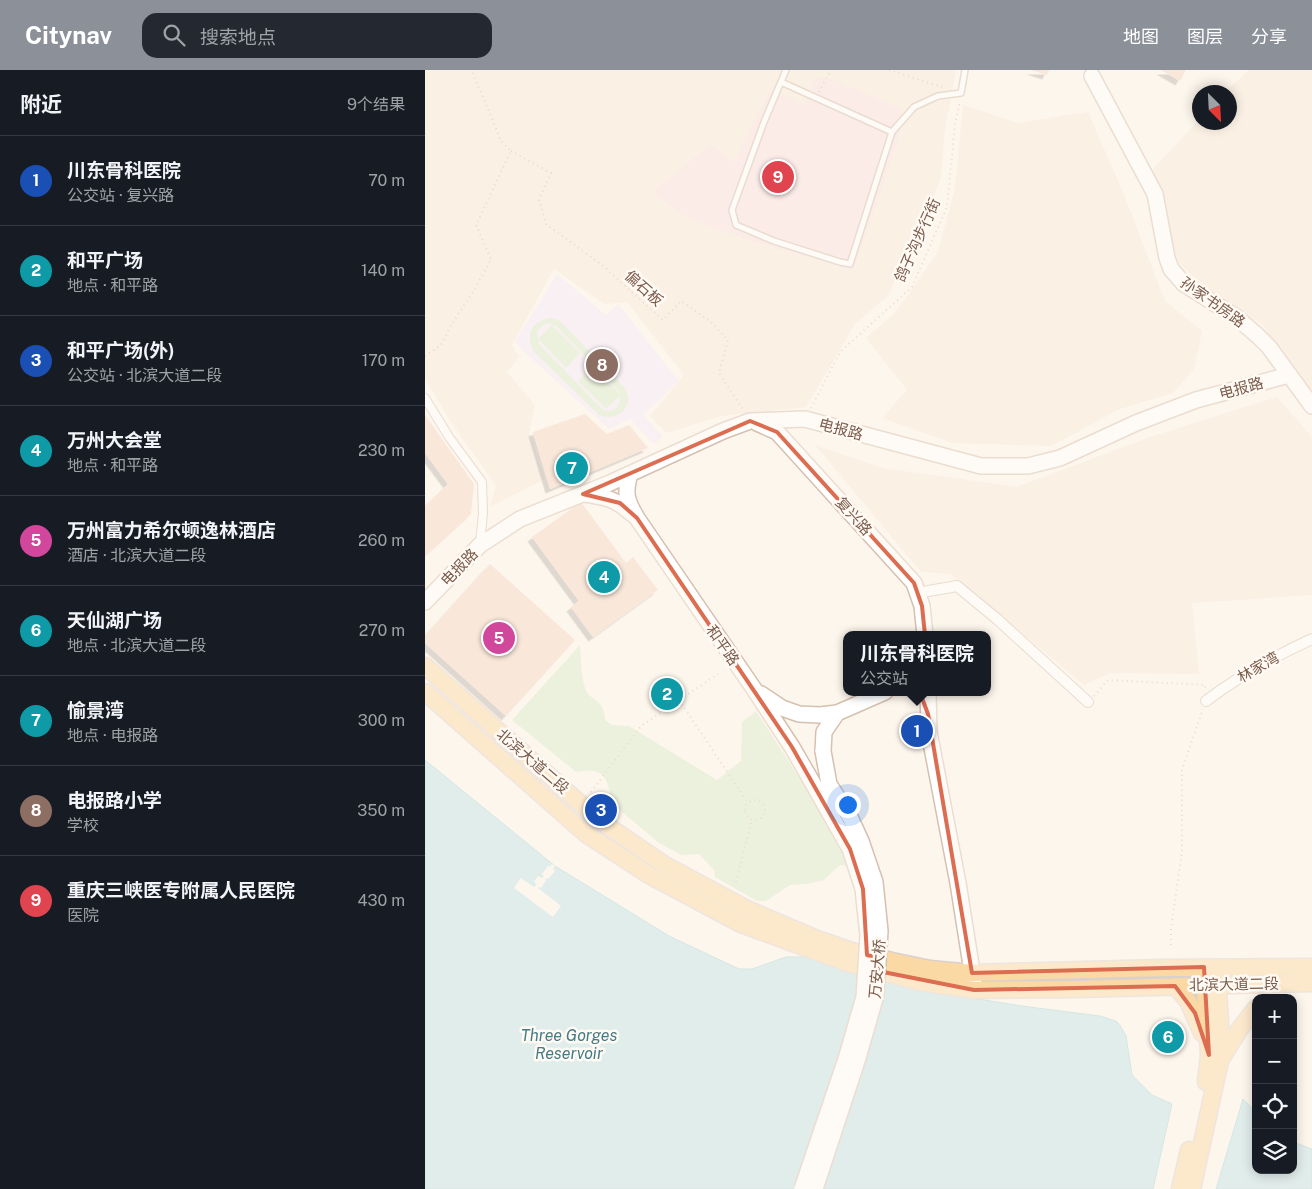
<!DOCTYPE html>
<html lang="zh">
<head>
<meta charset="utf-8">
<style>
	:root { --surface:#171b24; --page:#242831; --text:#f1f3f6; --muted:#9ea1a6; --line:#363941; --accent:#8c9099 }
	body { margin:0; font-family:"Public Sans","Noto Sans SC",sans-serif; background:var(--page); color:var(--text) }
	.controls { position:absolute; right:15px; bottom:15px; display:grid; overflow:hidden; border-radius:10px; box-shadow:0 2px 12px #0003 }
	.controls button { width:45px; height:45px; display:grid; place-items:center; padding:0; border:0; border-bottom:1px solid var(--line); background:var(--surface); color:var(--text); font:25px sans-serif }
	.compass { position:absolute; left:767px; top:15px; width:45px; height:45px; border-radius:50%; background:var(--surface); box-shadow:0 2px 12px #0003; rotate:156deg }
	.you { position:absolute; left:422px; top:734px; width:18px; height:18px; margin:-12px; border:4px solid #fff; border-radius:50%; background:#1a73e8; box-shadow:0 0 0 8px #1a73e833 }
	.badge { display:grid; place-items:center; width:32px; height:32px; border-radius:50%; background:var(--accent); color:#fff; font-size:16px; font-weight:700 }
	.pin { position:absolute; translate:-50% -50%; border:2px solid #fff; box-shadow:0 1px 5px #0006 }
	.popup { position:absolute; left:418px; top:561px; width:148px; height:65px; box-sizing:border-box; display:grid; place-content:center; border-radius:10px; background:var(--surface); filter:drop-shadow(0 1px 4px #0005); font-size:16px; white-space:nowrap; color:var(--muted) }
	.popup b { font-size:19px; color:var(--text) }
	.popup::after { content:''; position:absolute; left:50%; top:100%; margin-left:-10px; border:10px solid transparent; border-top-color:var(--surface) }
	.list { margin:0; padding:0; list-style:none }
	h2 { display:flex; justify-content:space-between; align-items:center; height:65px; margin:0; padding:0 20px; font-size:21px }
	h2 small { font-size:16px; font-weight:400; color:var(--muted) }
	.list li { display:grid; grid-template-columns:32px 1fr auto; gap:15px; align-items:center; box-sizing:border-box; height:90px; padding:0 20px; border-top:1px solid var(--line) }
	.list b { display:block; font-size:19px; white-space:nowrap }
	.list p { margin:0; font-size:16px; white-space:nowrap; color:var(--muted) }
	.list em { font-size:16px; font-style:normal; color:var(--muted) }
	.icon { flex:none; width:28px; height:28px; fill:none; stroke:currentColor; stroke-width:2; stroke-linecap:round; stroke-linejoin:round }
	.map { position:relative; flex:none; width:887px; height:1119px; overflow:hidden }
	header { display:flex; align-items:center; gap:30px; box-sizing:border-box; height:70px; padding:0 25px; background:var(--accent); color:#fff }
	header strong { font-size:24px }
	nav { display:flex; gap:28px; margin-inline-start:auto; font-size:18px }
	.search { width:350px; height:45px; background:var(--page); display:flex; align-items:center; gap:12px; box-sizing:border-box; padding:0 18px; border-radius:15px; color:var(--muted); font-size:19px }
	main { display:flex }
	aside { flex:1; background:var(--surface) }
	.map>svg:first-child { display:block }
	.residential { fill:#f5e8da; fill-rule:evenodd }
	.education { fill:#f3e8fa }
	.medical { fill:#fbdfe3 }
	.green { fill:#d8ecc9; fill-rule:evenodd }
	.water { fill:#bfe3e8; stroke:#a5d3da }
	.pier { fill:#fdf6ec }
	.building { fill:#f3d5c3; filter:url(#shadow) }
	.lines { fill:none; stroke-linecap:round; stroke-linejoin:round }
	.service-casing { stroke:#d1beb0; stroke-width:8 }
	.pedestrian-casing { stroke:#d1beb0; stroke-width:10 }
	.minor-casing { stroke:#d1beb0; stroke-width:12 }
	.secondary-casing { stroke:#d6c0b0; stroke-width:18 }
	.primary-casing { stroke:#dad1cd; stroke-width:19 }
	.path { stroke:#d9b8a5; stroke-width:2; stroke-dasharray:1 4; stroke-linecap:butt }
	.service { stroke:#fff; stroke-width:5 }
	.pedestrian { stroke:#fff; stroke-width:8 }
	.minor { stroke:#fff; stroke-width:10 }
	.secondary { stroke:#fff; stroke-width:15 }
	.primary { stroke:#fbd9a5; stroke-width:16 }
	.secondary-bridge-casing { stroke:#d6c0b0; stroke-width:18; stroke-linecap:butt }
	.secondary-bridge { stroke:#fff; stroke-width:15 }
	.marked { fill:none; stroke:#dc6d51; stroke-width:4; stroke-linejoin:round }
	.labels { text-anchor:middle; dominant-baseline:central; stroke-width:5; stroke-linejoin:round; paint-order:stroke }
	.street-label { font-size:15px; fill:#7a5c4d; stroke:#fffaf3 }
	.water-label { font-size:16px; font-style:italic; fill:#437c86; stroke:#fffaf3 }
</style>
</head>
<body>
<header>
<strong>Citynav</strong>
<div class="search"><svg class="icon" aria-label="search" viewBox="0 0 24 24"><circle cx="10" cy="10" r="6"/><path d="M15 15l6 6"/></svg>搜索地点</div>
<nav><a>地图</a><a>图层</a><a>分享</a></nav>
</header>
<main>
<aside>
<h2>附近<small>9个结果</small></h2>
<ul class="list">
<li><span class="badge" style="background:#1a4fb4">1</span><div><b>川东骨科医院</b><p>公交站 · 复兴路</p></div><em>70 m</em></li>
<li><span class="badge" style="background:#0f9aa8">2</span><div><b>和平广场</b><p>地点 · 和平路</p></div><em>140 m</em></li>
<li><span class="badge" style="background:#1a4fb4">3</span><div><b>和平广场(外)</b><p>公交站 · 北滨大道二段</p></div><em>170 m</em></li>
<li><span class="badge" style="background:#0f9aa8">4</span><div><b>万州大会堂</b><p>地点 · 和平路</p></div><em>230 m</em></li>
<li><span class="badge" style="background:#d1479c">5</span><div><b>万州富力希尔顿逸林酒店</b><p>酒店 · 北滨大道二段</p></div><em>260 m</em></li>
<li><span class="badge" style="background:#0f9aa8">6</span><div><b>天仙湖广场</b><p>地点 · 北滨大道二段</p></div><em>270 m</em></li>
<li><span class="badge" style="background:#0f9aa8">7</span><div><b>愉景湾</b><p>地点 · 电报路</p></div><em>300 m</em></li>
<li><span class="badge" style="background:#8d6e63">8</span><div><b>电报路小学</b><p>学校</p></div><em>350 m</em></li>
<li><span class="badge" style="background:#e0444e">9</span><div><b>重庆三峡医专附属人民医院</b><p>医院</p></div><em>430 m</em></li>
</ul>
</aside>
<div class="map">
<svg width="887" height="1119" viewBox="0 0 887 1119">
	<defs>
		<filter id="shadow"><feDropShadow dx="-4.5" dy="4.5" stdDeviation="0" flood-color="#0004"/></filter>
	</defs>
	<rect width="100%" height="100%" fill="#fdf6ec"/>
	<!-- residential -->
	<path class="residential" d="M 0,0 L 531,0 L 519,65 L 516,108 L 490,171 L 463,226 L 430,254 L 381,337 L 295,346 L 242,363 L 225,346 L 259,305 L 202,232 L 179,234 L 129,199 L 87,275 L 94,287 L 82,302 L 110,335 L 104,363 L 120,409 L 65,437 L 71,416 L 24,349 L 0,309 ZM 392,7 L 321,169 L 286,74 L 309,92 L 379,34 Z
		M 824,0 L 887,0 L 887,317 L 884,319 L 837,254 L 787,224 L 753,192 L 728,99 L 774,50 L 774,52 L 804,52 L 804,22 L 800,22 Z
		M 538,35 L 594,53 L 663,42 L 700,127 L 740,231 L 777,261 L 769,299 L 748,323 L 695,339 L 626,376 L 528,373 L 457,348 L 482,320 L 441,268 L 470,243 L 513,182 L 530,118 Z
		M 852,327 L 887,367 L 887,525 L 767,533 L 774,604 L 685,603 L 659,615 L 526,504 L 496,502 L 390,375 L 457,398 L 592,417 L 725,367 Z"/>
	<!-- education -->
	<path class="education" d="M 132,204 L 181,245 L 193,234 L 254,311 L 218,345 L 238,367 L 229,374 L 205,349 L 184,359 L 96,279 L 90,271 Z"/>
	<!-- medical -->
	<path class="medical" d="M 391,7 L 412,11 L 478,40 L 474,68 L 428,200 L 321,169 L 260,147 L 228,122 L 286,74 L 309,92 L 345,20 L 379,34 Z"/>
	<!-- green -->
	<path class="green" d="M 125,248 L 134,250 L 198,316 C 201,320 204,325 203,331 C 201,345 185,350 174,345 L 109,282 C 100,265 106,251 125,248 ZM 123,253 L 131,256 L 194,321 L 195,324 L 168,297 L 153,311 L 181,339 L 195,326 C 196,336 189,343 178,340 L 114,274 L 112,262 L 118,255 Z
		M 127,255 L 155,283 L 141,298 L 113,269 Z
		M 155,575 C 156,589 156,605 160,618 C 164,631 180,629 180,650 L 187,655 L 204,656 L 292,710 L 316,691 L 317,652 L 331,641 L 391,733 L 414,774 L 423,796 L 415,795 L 399,810 L 382,814 L 365,815 L 341,831 L 332,831 L 290,807 L 289,800 L 274,784 L 256,785 L 234,773 L 184,731 C 186,726 185,724 184,718 C 178,698 168,700 151,702 L 87,650 Z"/>
	<!-- water -->
	<path class="water" d="M 0,690 L 130,796 L 244,866 L 314,899 L 327,899 L 361,887 L 380,887 L 503,921 L 597,936 L 675,946 L 691,951 L 695,955 L 701,966 L 707,1005 L 727,1025 L 747,1034 L 728,1119 L 0,1119 Z
		M 818,1029 L 831,1042 L 831,1100 L 868,1100 L 868,1072 L 887,1079 L 887,1119 L 791,1119 Z"/>
	<!-- pier -->
	<path class="pier" d="M 127,794 L 130,796 L 128,799 L 130,801 L 123,809 L 122,808 L 120,810 L 121,811 L 116,818 L 114,817 L 113,818 L 136,836 L 128,847 L 89,818 L 96,808 L 109,817 L 112,814 L 109,812 L 113,806 L 117,808 L 119,806 L 117,804 L 123,796 L 125,797 Z"/>
	<!-- building -->
	<path class="building" d="M 606,0 L 624,0 L 622,5 Z
		M 736,0 L 761,0 L 755,11 Z
		M 160,344 L 182,364 L 204,355 L 223,378 L 125,419 L 108,362 Z
		M 0,345 L 49,414 L 46,444 L 0,486 L 0,436 L 23,414 L 0,383 Z
		M 156,432 L 201,493 L 208,487 L 233,520 L 168,567 L 146,537 L 154,531 L 107,467 Z
		M 65,494 L 150,570 L 81,646 L 0,573 L 0,566 Z"/>
	<g class="lines">
		<!-- service casing -->
		<g class="service-casing">
			<path id="service" d="M 361,0 L 339,52 L 307,140 L 311,155 L 349,171 L 415,192 L 425,194 L 467,62 L 489,37 L 513,26 L 536,23 L 540,0
				M 356,12 L 467,62"/>
		</g>
		<!-- pedestrian casing -->
		<g class="pedestrian-casing">
			<path id="pedestrian" d="M 0,328 L 24,367 L 57,412 L 58,443 L 55,474"/>
		</g>
		<!-- minor casing -->
		<g class="minor-casing">
			<path id="minor" d="M 492,523 L 532,516 L 572,549 L 663,632
				M 781,631 C 814,606 850,586 887,569"/>
		</g>
		<!-- secondary casing -->
		<g class="secondary-casing">
			<path id="secondary" d="M 667,6 L 730,124 L 742,188 L 746,199 L 759,214 L 811,247 L 833,266 L 844,277 L 887,336
				M 332,353 L 352,362 L 489,513 L 497,536 L 500,565
				M 205,404 C 199,424 202,431 212,448 L 329,619 L 367,677 L 382,703
				M 160,424 C 181,427 191,429 207,444
				M 0,532 L 55,475 L 95,449 L 185,413 L 298,361 L 325,351 L 380,349 L 556,396 L 603,396 L 635,388 L 711,353 L 771,330 L 864,305
				M 503,622 L 504,662 L 533,813 L 549,914
				M 336,624 L 357,638 L 374,644 L 395,645 L 412,643 L 460,622
				M 398,681 L 399,662 L 412,643"/>
		</g>
		<!-- primary casing -->
		<g class="primary-casing">
			<path id="primary" d="M 0,596 L 174,750 L 240,795 L 324,840 L 392,869 L 430,882 L 467,891 L 505,899 L 547,903 L 738,898 L 887,897
				M 0,622 L 161,764 L 224,805 L 316,854 L 423,893 L 495,912 L 549,920 L 650,919 L 887,913
				M 779,905 L 784,985 L 781,1012
				M 750,916 L 763,931 L 777,963
				M 796,989 L 814,960 L 831,938
				M 755,1119 L 764,1080
				M 767,1119 L 795,991 L 796,970 L 792,905"/>
		</g>
		<!-- path -->
		<path class="path" d="M 464,0 L 520,18
			M 394,22 L 406,0
			M 86,81 L 126,103 L 114,129 L 121,154 L 177,195 L 238,250 L 256,231 L 285,251 L 303,270 L 294,303 L 319,341
			M 0,286 L 16,275 L 26,255 L 50,219 L 66,189 L 51,155 L 86,81 L 76,71 L 59,29 L 46,0
			M 386,338 L 415,282 L 487,217 L 522,137 L 530,54 L 535,31
			M 669,626 L 683,610 L 780,615 L 780,620
			M 254,630 L 323,733
			M 166,722 L 216,656 L 293,604
			M320 740a10 10 0 1 1 20 0a10 10 0 1 1-20 0Z
			M 311,812 L 327,750
			M 746,875 L 746,858 L 757,782 L 757,699 L 778,639"/>
		<!-- service -->
		<use href="#service" class="service"/>
		<!-- pedestrian -->
		<use href="#pedestrian" class="pedestrian"/>
		<!-- minor -->
		<use href="#minor" class="minor"/>
		<!-- secondary -->
		<use href="#secondary" class="secondary"/>
		<!-- primary -->
		<use href="#primary" class="primary"/>
		<!-- secondary-bridge casing -->
		<g class="secondary-bridge-casing">
			<path id="secondary-bridge" d="M 377,1119 L 421,989 L 439,927 L 443,865 L 438,819 L 425,779 L 382,703
				M 390,1119 L 433,988 L 451,925 L 455,861 L 450,812 L 436,771 L 425,747 L 404,714 L 398,681"/>
		</g>
		<!-- secondary-bridge -->
		<use href="#secondary-bridge" class="secondary-bridge"/>
	</g>
	<!-- marked area -->
	<path d="M0 0H887V1119H0ZM 325,351 L 352,362 L 489,513 L 497,536 L 503,594 L 495,605 L 482,610 L 497,628 L 503,644 L 547,903 L 779,897 L 784,985 L 770,943 L 750,916 L 549,920 L 453,901 L 454,888 L 442,885 L 438,819 L 425,779 L 367,677 L 212,448 L 195,433 L 158,424 Z" fill="#fdf6ec" fill-opacity=".55" fill-rule="evenodd"/>
	<path class="marked" d="M 325,351 L 352,362 L 489,513 L 497,536 L 503,594 L 495,605 L 482,610 L 497,628 L 503,644 L 547,903 L 779,897 L 784,985 L 770,943 L 750,916 L 549,920 L 453,901 L 454,888 L 442,885 L 438,819 L 425,779 L 367,677 L 212,448 L 195,433 L 158,424 Z"/>
	<g class="labels">
		<!-- street labels -->
		<g class="street-label">
			<text transform="translate(492 170) rotate(-66)">鸽子沟步行街</text>
			<text transform="translate(219 218) rotate(42)">偏石板</text>
			<text transform="translate(788 232) rotate(35)">孙家书房路</text>
			<text transform="translate(816 318) rotate(-15)">电报路</text>
			<text transform="translate(416 359) rotate(15)">电报路</text>
			<text transform="translate(429 446) rotate(48)">复兴路</text>
			<text transform="translate(34 497) rotate(-46)">电报路</text>
			<text transform="translate(298 575) rotate(55)">和平路</text>
			<text transform="translate(833 597) rotate(-30)">林家湾</text>
			<text transform="translate(108 691) rotate(41)">北滨大道二段</text>
			<text transform="translate(452 899) rotate(-85)">万安大桥</text>
			<text transform="translate(809 914) rotate(-1)">北滨大道二段</text>
		</g>
		<!-- water labels -->
		<g class="water-label">
			<text x="144" y="965">Three Gorges<tspan x="144" dy="18">Reservoir</tspan></text>
		</g>
	</g>
</svg>
<div class="controls">
<button>+</button>
<button>−</button>
<button><svg class="icon" aria-label="locate" viewBox="0 0 24 24"><circle cx="12" cy="12" r="6"/><path d="M12 2v4M12 18v4M2 12h4M18 12h4"/></svg></button>
<button><svg class="icon" aria-label="layers" viewBox="0 0 24 24"><path d="M12 4l9 5-9 5-9-5zM3 14l9 5 9-5"/></svg></button>
</div>
<svg class="compass" viewBox="-18 -18 36 36"><path d="M0-13l5 13h-10z" fill="#e53935"/><path d="M0 13l5-13h-10z" fill="#9ea1a6"/></svg>
<div class="you"></div>
<div class="pin badge" style="left:492px;top:661px;background:#1a4fb4">1</div>
<div class="popup"><b>川东骨科医院</b>公交站</div>
<div class="pin badge" style="left:242px;top:624px;background:#0f9aa8">2</div>
<div class="pin badge" style="left:176px;top:740px;background:#1a4fb4">3</div>
<div class="pin badge" style="left:179px;top:507px;background:#0f9aa8">4</div>
<div class="pin badge" style="left:74px;top:568px;background:#d1479c">5</div>
<div class="pin badge" style="left:743px;top:967px;background:#0f9aa8">6</div>
<div class="pin badge" style="left:147px;top:398px;background:#0f9aa8">7</div>
<div class="pin badge" style="left:177px;top:295px;background:#8d6e63">8</div>
<div class="pin badge" style="left:353px;top:107px;background:#e0444e">9</div>
</div>
</main>
</body>
</html>
